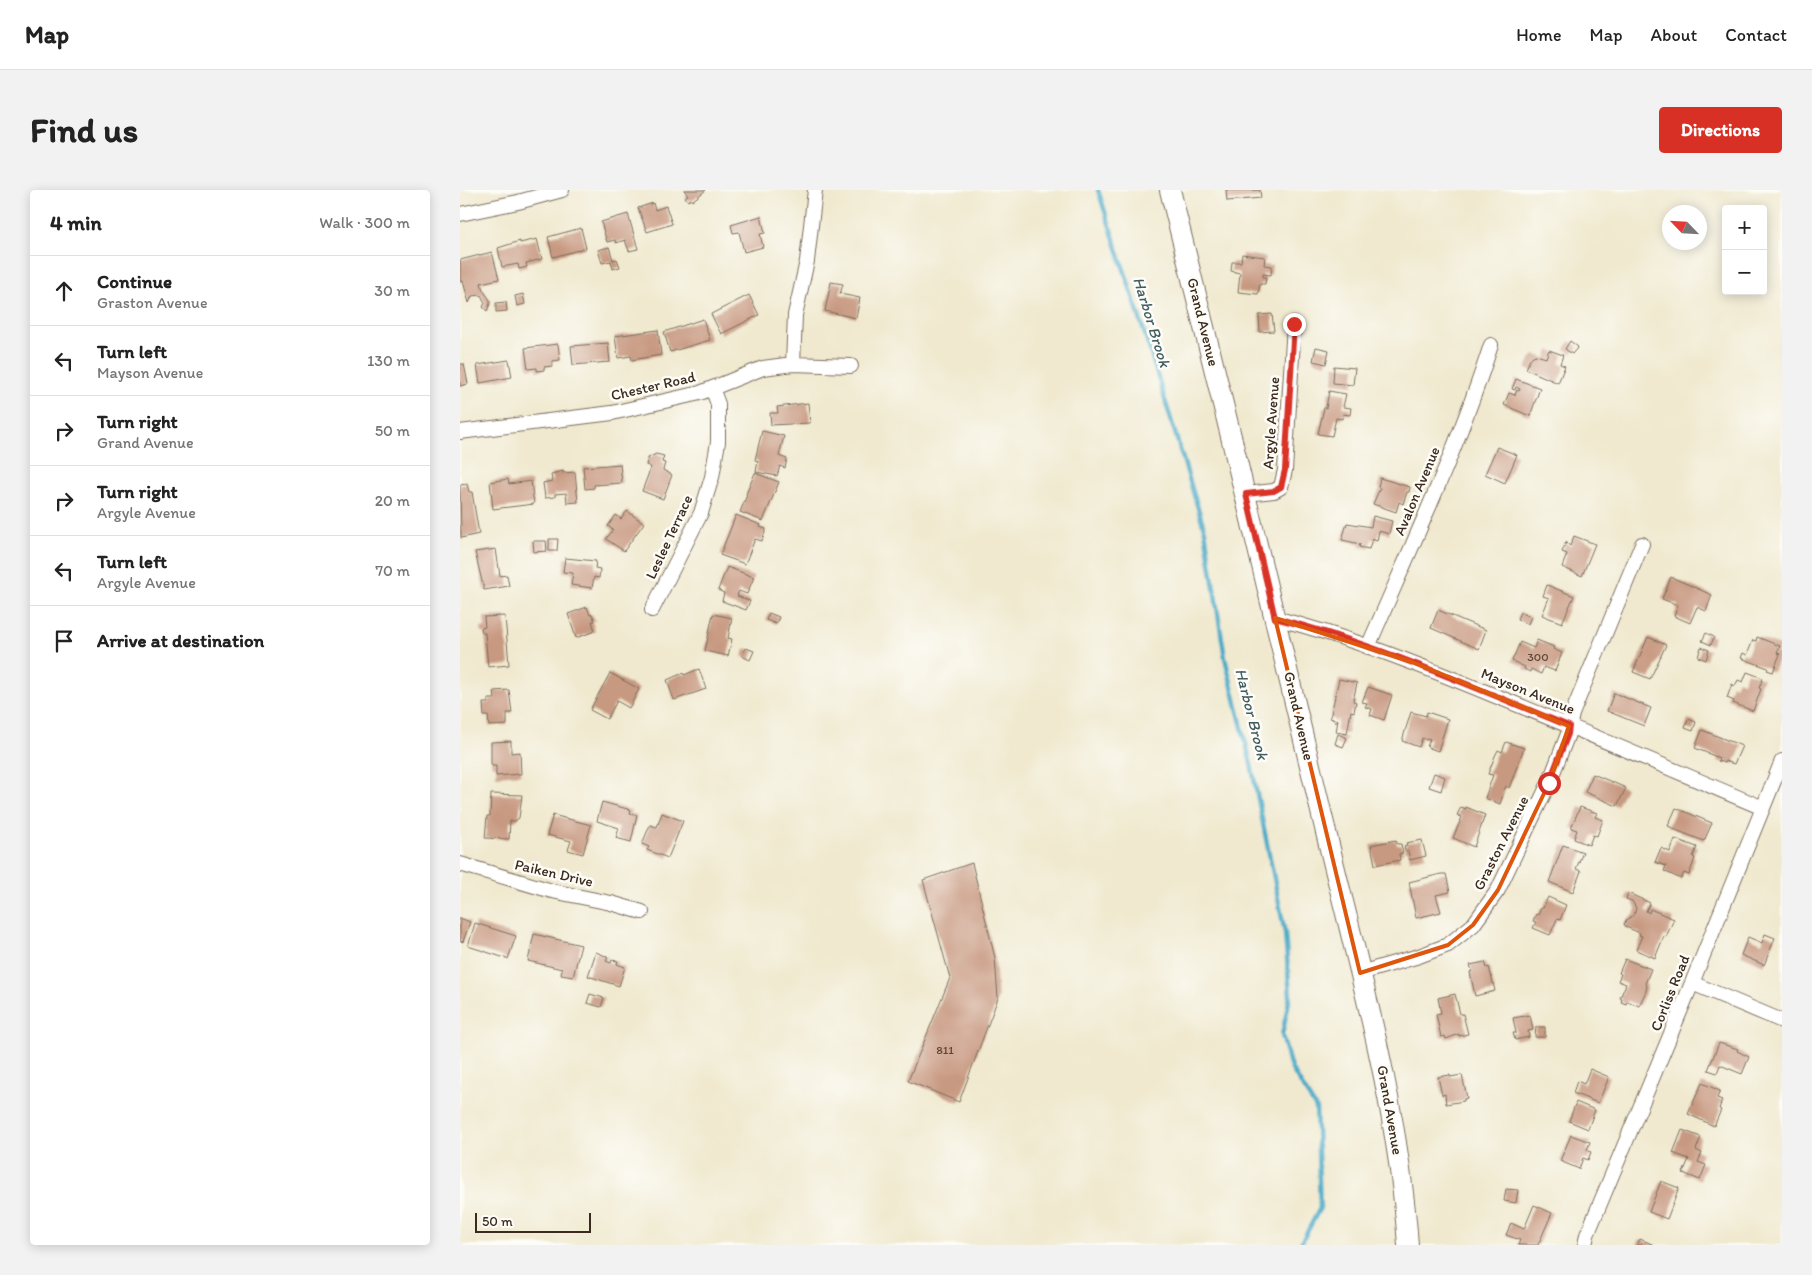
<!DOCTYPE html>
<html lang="en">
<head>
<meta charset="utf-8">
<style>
	:root { --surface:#fff; --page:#f2f2f2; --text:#222; --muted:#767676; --line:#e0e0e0; --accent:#d93025 }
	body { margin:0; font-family:Itim,sans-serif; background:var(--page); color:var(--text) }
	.controls { position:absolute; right:15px; top:15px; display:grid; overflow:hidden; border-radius:5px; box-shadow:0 2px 12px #0003 }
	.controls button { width:45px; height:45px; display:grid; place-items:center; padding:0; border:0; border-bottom:1px solid var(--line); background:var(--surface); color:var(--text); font:25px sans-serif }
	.compass { position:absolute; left:1202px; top:15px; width:45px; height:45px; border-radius:50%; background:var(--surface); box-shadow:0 2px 12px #0003; rotate:295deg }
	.scale { position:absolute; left:15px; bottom:12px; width:116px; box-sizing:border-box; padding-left:5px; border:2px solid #3b2a1e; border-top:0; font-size:14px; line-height:18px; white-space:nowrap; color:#3b2a1e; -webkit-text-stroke:4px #fdfcf7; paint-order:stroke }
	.stop { position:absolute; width:15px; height:15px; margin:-11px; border:4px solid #d93025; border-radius:50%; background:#fff }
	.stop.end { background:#d93025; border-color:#fff; box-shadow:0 1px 5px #0008 }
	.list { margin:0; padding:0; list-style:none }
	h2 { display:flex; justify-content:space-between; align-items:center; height:65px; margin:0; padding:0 20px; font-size:21px }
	h2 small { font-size:16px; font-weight:400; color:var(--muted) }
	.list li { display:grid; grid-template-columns:32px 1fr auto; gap:15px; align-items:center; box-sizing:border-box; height:70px; padding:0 20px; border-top:1px solid var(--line) }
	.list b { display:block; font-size:19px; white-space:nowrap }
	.list p { margin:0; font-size:16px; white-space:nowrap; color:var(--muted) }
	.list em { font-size:16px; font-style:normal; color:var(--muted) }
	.icon { flex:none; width:28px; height:28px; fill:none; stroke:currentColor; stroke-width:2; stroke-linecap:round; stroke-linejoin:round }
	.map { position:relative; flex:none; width:1322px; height:1055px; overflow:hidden; border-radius:5px }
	header { display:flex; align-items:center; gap:30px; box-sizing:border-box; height:70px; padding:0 25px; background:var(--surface); border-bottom:1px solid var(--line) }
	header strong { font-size:24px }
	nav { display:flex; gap:28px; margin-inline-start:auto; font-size:18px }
	.intro { display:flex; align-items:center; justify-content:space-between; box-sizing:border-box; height:120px; padding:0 30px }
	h1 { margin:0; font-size:35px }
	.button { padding:12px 22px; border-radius:5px; background:var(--accent); color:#fff; font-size:18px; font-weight:700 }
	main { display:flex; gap:30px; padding:0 30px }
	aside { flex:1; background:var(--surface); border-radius:5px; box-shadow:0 2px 12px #0003 }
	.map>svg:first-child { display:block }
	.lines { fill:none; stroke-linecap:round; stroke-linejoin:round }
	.stream { stroke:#49aac8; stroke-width:4.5 }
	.building { fill:#c89981 }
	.street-casing { stroke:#7a6d5c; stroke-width:16 }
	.secondary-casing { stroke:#7a6d5c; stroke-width:22 }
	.street { stroke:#fff; stroke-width:14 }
	.secondary { stroke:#fff; stroke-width:20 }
	.route { stroke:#d93025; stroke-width:6 }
	.marked { fill:none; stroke:#df570d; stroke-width:4; stroke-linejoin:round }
	.labels { text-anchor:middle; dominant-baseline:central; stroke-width:5; stroke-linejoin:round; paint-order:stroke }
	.number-label { font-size:12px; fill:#5e4637 }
	.street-label { font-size:15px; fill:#3b2a1e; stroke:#fdfcf7 }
	.water-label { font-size:16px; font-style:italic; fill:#415d62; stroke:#fdfcf7 }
</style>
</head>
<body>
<header>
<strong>Map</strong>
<nav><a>Home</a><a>Map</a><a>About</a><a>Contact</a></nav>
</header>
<div class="intro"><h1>Find us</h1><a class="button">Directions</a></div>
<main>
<aside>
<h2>4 min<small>Walk · 300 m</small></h2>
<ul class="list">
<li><svg class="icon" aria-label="ahead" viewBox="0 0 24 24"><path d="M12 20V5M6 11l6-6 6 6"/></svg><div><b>Continue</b><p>Graston Avenue</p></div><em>30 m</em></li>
<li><svg class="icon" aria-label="left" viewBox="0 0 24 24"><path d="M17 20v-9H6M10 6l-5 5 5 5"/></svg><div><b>Turn left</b><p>Mayson Avenue</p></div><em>130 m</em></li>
<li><svg class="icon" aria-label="right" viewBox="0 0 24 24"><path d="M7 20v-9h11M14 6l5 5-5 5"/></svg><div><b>Turn right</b><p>Grand Avenue</p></div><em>50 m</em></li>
<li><svg class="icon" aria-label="right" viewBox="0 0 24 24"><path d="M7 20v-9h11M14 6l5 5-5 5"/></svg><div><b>Turn right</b><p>Argyle Avenue</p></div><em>20 m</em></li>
<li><svg class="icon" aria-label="left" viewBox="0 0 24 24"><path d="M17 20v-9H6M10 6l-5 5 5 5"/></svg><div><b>Turn left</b><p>Argyle Avenue</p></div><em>70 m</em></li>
<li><svg class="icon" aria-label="arrive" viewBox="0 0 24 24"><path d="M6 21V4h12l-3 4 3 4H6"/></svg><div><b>Arrive at destination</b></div></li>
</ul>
</aside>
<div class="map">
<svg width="1322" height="1055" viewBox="0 0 1322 1055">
	<rect width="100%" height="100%" fill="#fdfcf7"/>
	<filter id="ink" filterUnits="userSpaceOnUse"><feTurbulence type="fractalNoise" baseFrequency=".02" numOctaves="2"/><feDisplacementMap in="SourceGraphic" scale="10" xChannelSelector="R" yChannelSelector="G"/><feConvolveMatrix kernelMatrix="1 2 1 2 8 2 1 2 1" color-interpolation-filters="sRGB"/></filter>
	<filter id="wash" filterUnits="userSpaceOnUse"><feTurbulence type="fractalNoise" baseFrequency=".0096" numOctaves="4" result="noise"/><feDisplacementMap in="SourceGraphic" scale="20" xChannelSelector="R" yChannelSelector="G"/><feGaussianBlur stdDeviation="1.12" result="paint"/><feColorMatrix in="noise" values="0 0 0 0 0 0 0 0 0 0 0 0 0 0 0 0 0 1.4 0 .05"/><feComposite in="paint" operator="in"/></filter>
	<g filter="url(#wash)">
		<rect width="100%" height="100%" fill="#f0e9cf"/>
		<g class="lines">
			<!-- stream -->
			<path class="stream" d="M 638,0 L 683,138 L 745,341 L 765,468 L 791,574 L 825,743 L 830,806 L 822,845 L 831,878 L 856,918 L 858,960 L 860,1018 L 840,1055"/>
		</g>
		<g id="blocks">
			<!-- building -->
			<path class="building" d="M 224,0 L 246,0 L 232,11 L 231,9 L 228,11 L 225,7 L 228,5 Z
				M 766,0 L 800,0 L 801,8 L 767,11 Z
				M 193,13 L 195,20 L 206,16 L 212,34 L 187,42 L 178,18 Z
				M 168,24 L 178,59 L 169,61 L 165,50 L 156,53 L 155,50 L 147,52 L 141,32 Z
				M 301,26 L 305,43 L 300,44 L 303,57 L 284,62 L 279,42 L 273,43 L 271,35 Z
				M 121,38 L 126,58 L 93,67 L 88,47 Z
				M 77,49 L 82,69 L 66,73 L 67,77 L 59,79 L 58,74 L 42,77 L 38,58 L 60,51 L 60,53 Z
				M 149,57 L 153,70 L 157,69 L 160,77 L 153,79 L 151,71 L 142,73 L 138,60 Z
				M 32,62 L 39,89 L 21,93 L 23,100 L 30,110 L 30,114 L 27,121 L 23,117 L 25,113 L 21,105 L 12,106 L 9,113 L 3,91 L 0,92 L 0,70 Z
				M 782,64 L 805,67 L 804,75 L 812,76 L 811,85 L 803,84 L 803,87 L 806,87 L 805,94 L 800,94 L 798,104 L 778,102 L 780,83 L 771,81 L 772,72 L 781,72 Z
				M 371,92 L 383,94 L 380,104 L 400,108 L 396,128 L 365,121 Z
				M 63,104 L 65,114 L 57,116 L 55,106 Z
				M 289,105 L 299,125 L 261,144 L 251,124 Z
				M 46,112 L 47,121 L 36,122 L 36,113 Z
				M 812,124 L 814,141 L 800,142 L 799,125 Z
				M 243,129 L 250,150 L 210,162 L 204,142 Z
				M 198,140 L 201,165 L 172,170 L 171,166 L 158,168 L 155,146 Z
				M 1110,151 L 1118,157 L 1112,164 L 1105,159 Z
				M 148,153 L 150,172 L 113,175 L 111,156 Z
				M 98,154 L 100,170 L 92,171 L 92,176 L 84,177 L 84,180 L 77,181 L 77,178 L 68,179 L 65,158 Z
				M 856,157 L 869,160 L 866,174 L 853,171 Z
				M 1089,160 L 1103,165 L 1100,174 L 1105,176 L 1098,193 L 1066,179 L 1070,169 L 1073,166 L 1076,165 L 1086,168 Z
				M 49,170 L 52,187 L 20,193 L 17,175 Z
				M 0,174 L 4,174 L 8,194 L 0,196 Z
				M 874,176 L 895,178 L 893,195 L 873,193 Z
				M 1056,189 L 1080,198 L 1070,226 L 1044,215 L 1049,203 L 1055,205 L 1057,200 L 1059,201 L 1060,199 L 1056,197 L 1055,200 L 1052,199 Z
				M 869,201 L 886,204 L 883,217 L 891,218 L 890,225 L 883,224 L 882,229 L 876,228 L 872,246 L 858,244 L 864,218 L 866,218 Z
				M 348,213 L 350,233 L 311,235 L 310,223 L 318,223 L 317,217 Z
				M 302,241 L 324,246 L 319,266 L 327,269 L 325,278 L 320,276 L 317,286 L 296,282 L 298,271 L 295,270 Z
				M 1037,257 L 1057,265 L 1045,293 L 1025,284 Z
				M 196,264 L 204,266 L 202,272 L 205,273 L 203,280 L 212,285 L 203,309 L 182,301 L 191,277 L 186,275 L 188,268 Z
				M 160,274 L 162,293 L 134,295 L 134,298 L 125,299 L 123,277 Z
				M 103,281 L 103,283 L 115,282 L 118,312 L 107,313 L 106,303 L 95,304 L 95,307 L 85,308 L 83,293 L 92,291 L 91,284 Z
				M 295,283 L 319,292 L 303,331 L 280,322 L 287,305 L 286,304 Z
				M 920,288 L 950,297 L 949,302 L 947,302 L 943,314 L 939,312 L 936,322 L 913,314 L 920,298 L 918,297 Z
				M 48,289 L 49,294 L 71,291 L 74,314 L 33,319 L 30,292 Z
				M 7,294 L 9,302 L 12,302 L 19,344 L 1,348 L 0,295 Z
				M 167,321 L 184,333 L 164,361 L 146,349 L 153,340 L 148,336 L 156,325 L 161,329 Z
				M 276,325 L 301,335 L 300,337 L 306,339 L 302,351 L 295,349 L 285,374 L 260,365 Z
				M 913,326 L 932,331 L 929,344 L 919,341 L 917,351 L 912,349 L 909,359 L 899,357 L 900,354 L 882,350 L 887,333 L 911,337 Z
				M 1114,346 L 1135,354 L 1122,386 L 1102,377 L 1107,364 L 1102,362 L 1106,352 L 1110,356 Z
				M 89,349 L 98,349 L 97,361 L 89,361 Z
				M 73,351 L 86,351 L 87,361 L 74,362 Z
				M 36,359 L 40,386 L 47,385 L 49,396 L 24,400 L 15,362 Z
				M 105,368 L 136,371 L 135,378 L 140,379 L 139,388 L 134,387 L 132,398 L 111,395 L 113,383 L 103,382 Z
				M 267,377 L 294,387 L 287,404 L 279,401 L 277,406 L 290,411 L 286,420 L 262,411 L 264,403 L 258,400 Z
				M 1211,387 L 1252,405 L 1246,421 L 1237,417 L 1230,433 L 1214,426 L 1218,415 L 1202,409 Z
				M 1087,395 L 1114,406 L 1102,433 L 1082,425 L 1089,408 L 1083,406 Z
				M 127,417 L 130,425 L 132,424 L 135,431 L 132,431 L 135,441 L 116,448 L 108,424 Z
				M 978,420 L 1026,440 L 1019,459 L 971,438 Z
				M 1060,422 L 1071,427 L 1068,434 L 1057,429 Z
				M 309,423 L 319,427 L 316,434 L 306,430 Z
				M 253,424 L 272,428 L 268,448 L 272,449 L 268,466 L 245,461 Z
				M 45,426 L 49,475 L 28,477 L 25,443 L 22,443 L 21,438 L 25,437 L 24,427 Z
				M 1246,443 L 1254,447 L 1251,455 L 1242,451 Z
				M 1188,447 L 1206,455 L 1190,489 L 1173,482 Z
				M 1297,447 L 1320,456 L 1317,463 L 1320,464 L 1313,482 L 1307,480 L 1308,478 L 1281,468 L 1283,463 L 1287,465 L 1293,450 L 1296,451 Z
				M 1077,450 L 1094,457 L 1093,459 L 1102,463 L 1095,481 L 1084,477 L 1081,484 L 1071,479 L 1070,482 L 1064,479 L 1065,477 L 1052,471 L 1060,452 L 1074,458 Z
				M 1241,457 L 1249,460 L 1246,470 L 1238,467 Z
				M 286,458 L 294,461 L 290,470 L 282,466 Z
				M 239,479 L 246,499 L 214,510 L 207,490 L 223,483 L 224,485 Z
				M 1287,482 L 1303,488 L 1299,498 L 1301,499 L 1293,521 L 1273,513 L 1274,511 L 1267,508 L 1272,494 L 1275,496 L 1278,490 L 1283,492 Z
				M 150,483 L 179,499 L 169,518 L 157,511 L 147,529 L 130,520 Z
				M 879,489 L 897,493 L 893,511 L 896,512 L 894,522 L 891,521 L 887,544 L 876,542 L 878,530 L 877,529 L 876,532 L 874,531 L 874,529 L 870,528 Z
				M 908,497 L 932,505 L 924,530 L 910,525 L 912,519 L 905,517 L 907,513 L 902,512 Z
				M 49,500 L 52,523 L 47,523 L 47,535 L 29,536 L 28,526 L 24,526 L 23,513 L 28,513 L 28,509 L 35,509 L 34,501 Z
				M 1154,503 L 1191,518 L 1184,536 L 1147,521 Z
				M 951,522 L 966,526 L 967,522 L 988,529 L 978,561 L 967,557 L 970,549 L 968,548 L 967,550 L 962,548 L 959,557 L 942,551 Z
				M 1228,529 L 1236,532 L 1233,541 L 1225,538 Z
				M 1242,540 L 1282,556 L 1274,574 L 1265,571 L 1265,573 L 1258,571 L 1259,568 L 1235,558 Z
				M 878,544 L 887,548 L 883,557 L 875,554 Z
				M 51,551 L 51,563 L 60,562 L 61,584 L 36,586 L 36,576 L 32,576 L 31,573 L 31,552 Z
				M 1046,552 L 1064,558 L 1049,598 L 1046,596 L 1040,614 L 1025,608 L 1033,585 L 1028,584 L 1035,566 L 1038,560 L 1042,562 Z
				M 974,583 L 985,587 L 981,601 L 969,597 Z
				M 1133,584 L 1166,598 L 1157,616 L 1125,602 Z
				M 31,604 L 62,605 L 59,628 L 55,631 L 50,631 L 49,649 L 25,648 L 27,626 L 30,626 Z
				M 142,612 L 171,620 L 170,623 L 177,625 L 171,652 L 156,648 L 159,638 L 137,631 Z
				M 1001,617 L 1006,619 L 1006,617 L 1025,625 L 1014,657 L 993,648 L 1002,627 L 997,625 Z
				M 1120,617 L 1137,623 L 1135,627 L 1143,630 L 1137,646 L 1133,645 L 1129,655 L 1114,649 L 1117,640 L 1111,638 Z
				M 1216,618 L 1252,633 L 1244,651 L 1213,639 L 1213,638 L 1208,636 Z
				M 202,623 L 223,631 L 208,668 L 187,660 L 189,657 L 182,654 L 190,635 L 197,637 Z
				M 93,625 L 131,635 L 123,664 L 108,660 L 111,651 L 87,645 Z
				M 1215,649 L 1237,657 L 1233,667 L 1235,668 L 1229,685 L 1224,683 L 1221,689 L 1204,681 L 1206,676 L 1195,672 L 1201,658 L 1210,662 Z
				M 936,650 L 937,654 L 941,654 L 943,663 L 939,664 L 940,670 L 915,675 L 911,655 Z
				M 962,650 L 966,666 L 950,670 L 948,661 L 945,661 L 944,656 L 947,655 L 946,653 Z
				M 1103,655 L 1123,662 L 1116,679 L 1121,681 L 1113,702 L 1089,692 Z
				M 512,673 L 535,768 L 538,808 L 499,912 L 448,891 L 490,788 L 463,690 Z
				M 981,684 L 986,684 L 990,702 L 976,705 L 981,722 L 956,728 L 949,692 Z
				M 1168,703 L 1190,713 L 1186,721 L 1189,723 L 1190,719 L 1214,729 L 1206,747 L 1204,746 L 1195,768 L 1176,760 L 1182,746 L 1179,745 L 1180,743 L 1166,737 L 1164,734 L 1167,729 L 1174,725 L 1176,718 L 1172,711 L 1166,709 Z
				M 1088,707 L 1106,715 L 1100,730 L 1097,729 L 1090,745 L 1073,738 L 1076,732 L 1073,731 L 1076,724 L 1078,725 L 1081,718 L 1083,718 Z
				M 0,728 L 10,732 L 3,752 L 0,751 Z
				M 15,733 L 56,746 L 48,769 L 8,756 Z
				M 74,744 L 121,755 L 113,787 L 101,785 L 102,779 L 68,771 Z
				M 1305,744 L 1315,748 L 1304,775 L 1281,765 L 1288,747 L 1302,753 Z
				M 136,762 L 148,767 L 146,771 L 151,773 L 152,770 L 158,771 L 157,774 L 165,777 L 159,796 L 128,786 Z
				M 1165,769 L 1191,779 L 1185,794 L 1187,795 L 1186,801 L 1179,816 L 1167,811 L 1166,814 L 1161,812 L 1162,809 L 1160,808 L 1166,794 L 1158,791 L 1161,784 L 1159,783 Z
				M 1025,772 L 1027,778 L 1029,777 L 1035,801 L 1015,806 L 1010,782 L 1012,781 L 1010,775 Z
				M 130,804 L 144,808 L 141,817 L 127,813 Z
				M 995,804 L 1000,824 L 1003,824 L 1008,844 L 999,846 L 999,844 L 986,849 L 985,846 L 981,847 L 976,824 L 981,823 L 978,808 Z
				M 1070,825 L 1073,840 L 1068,841 L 1069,847 L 1055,850 L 1053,843 L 1056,843 L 1053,828 Z
				M 1076,837 L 1085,837 L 1085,847 L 1075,847 Z
				M 1259,853 L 1278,859 L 1277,861 L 1289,867 L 1282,884 L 1260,875 L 1257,883 L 1248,880 Z
				M 1130,879 L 1149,887 L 1138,913 L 1113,903 L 1117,891 L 1124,894 Z
				M 990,885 L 990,887 L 1002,885 L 1007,908 L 1004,909 L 1004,911 L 986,914 L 985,904 L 982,905 L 978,887 Z
				M 1242,893 L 1260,901 L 1257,908 L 1262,910 L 1259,919 L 1261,920 L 1254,936 L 1228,924 Z
				M 1116,912 L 1135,920 L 1128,939 L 1109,931 Z
				M 1222,940 L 1241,947 L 1236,960 L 1242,963 L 1238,972 L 1246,975 L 1240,990 L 1223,983 L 1229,969 L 1213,963 Z
				M 1111,945 L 1130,952 L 1127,960 L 1131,962 L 1128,970 L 1123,968 L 1119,979 L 1100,971 Z
				M 1201,991 L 1219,998 L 1207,1029 L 1189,1022 Z
				M 1046,999 L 1058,1000 L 1056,1013 L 1044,1011 Z
				M 1074,1015 L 1092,1023 L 1078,1055 L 1058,1055 L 1060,1050 L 1046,1045 L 1051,1033 L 1064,1039 Z
				M 1180,1049 L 1194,1055 L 1177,1055 Z"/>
		</g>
	</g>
	<g filter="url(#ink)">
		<use href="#blocks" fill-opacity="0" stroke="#7a6d5c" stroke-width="1"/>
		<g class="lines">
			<!-- street casing -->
			<g class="street-casing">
				<path id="street" d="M 0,24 L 58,12 L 102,0
					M 333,174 L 335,125 L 347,71 L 355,0
					M 0,242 L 152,223 L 240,203 L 303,178 L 333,174 L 391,176
					M 786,304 L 814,301 L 821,297 L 825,280 L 834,134
					M 192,420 L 241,323 L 252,287 L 258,252 L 258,214 L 252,198
					M 815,428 C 890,447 962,476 1033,505 C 1124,541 1213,580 1303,618
					M 908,457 C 951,357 998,258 1031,155
					M 0,674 L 92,701 L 151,713 L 182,722
					M 900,783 L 959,766 L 988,755 L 1013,735 L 1038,700 L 1089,593 L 1108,544 L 1112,524 L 1182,354
					M 1232,793 L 1322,831
					M 1125,1055 L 1127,1045 L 1232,793 L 1322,571"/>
			</g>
			<!-- secondary casing -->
			<g class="secondary-casing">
				<path id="secondary" d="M 710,0 C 763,211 814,422 864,634 C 897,773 938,912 948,1055"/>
			</g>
			<!-- street -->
			<use href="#street" class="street"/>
			<!-- secondary -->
			<use href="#secondary" class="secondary"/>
		</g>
	</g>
	<g class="lines" filter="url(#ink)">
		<!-- route -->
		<path class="route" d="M 834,134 L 825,280 L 821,297 L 814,301 L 786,304 L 815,428 C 916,454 1013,497 1109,536 L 1108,544 L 1089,593"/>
	</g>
	<!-- marked area -->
	<path class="marked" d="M 815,428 L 952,472 L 1109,536 L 1089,593 L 1038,700 L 1013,735 L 988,755 L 900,783 Z"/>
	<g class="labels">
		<!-- number labels -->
		<g class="number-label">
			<text x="1078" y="467">300</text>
			<text x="485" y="860">811</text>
		</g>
		<!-- street labels -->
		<g class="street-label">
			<text transform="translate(743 132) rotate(76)">Grand Avenue</text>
			<text transform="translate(193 196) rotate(-13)">Chester Road</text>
			<text transform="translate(811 233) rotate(-86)">Argyle Avenue</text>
			<text transform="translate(957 301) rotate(-67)">Avalon Avenue</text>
			<text transform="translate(209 347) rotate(-65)">Leslee Terrace</text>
			<text transform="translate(1068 501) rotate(22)">Mayson Avenue</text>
			<text transform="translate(839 526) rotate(77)">Grand Avenue</text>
			<text transform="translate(1041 653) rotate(-63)">Graston Avenue</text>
			<text transform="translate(94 683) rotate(13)">Paiken Drive</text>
			<text transform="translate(1210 803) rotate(-68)">Corliss Road</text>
			<text transform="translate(930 920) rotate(80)">Grand Avenue</text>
		</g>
		<!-- water labels -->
		<g class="water-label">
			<text transform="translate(692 132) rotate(73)">Harbor Brook</text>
			<text transform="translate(792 524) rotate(76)">Harbor Brook</text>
		</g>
	</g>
</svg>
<div class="controls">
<button>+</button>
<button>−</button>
</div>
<svg class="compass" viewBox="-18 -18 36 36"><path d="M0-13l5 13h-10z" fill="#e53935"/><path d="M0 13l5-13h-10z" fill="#767676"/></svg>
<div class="scale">50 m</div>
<div class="stop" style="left:1089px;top:593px"></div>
<div class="stop end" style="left:834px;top:134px"></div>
</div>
</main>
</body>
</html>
